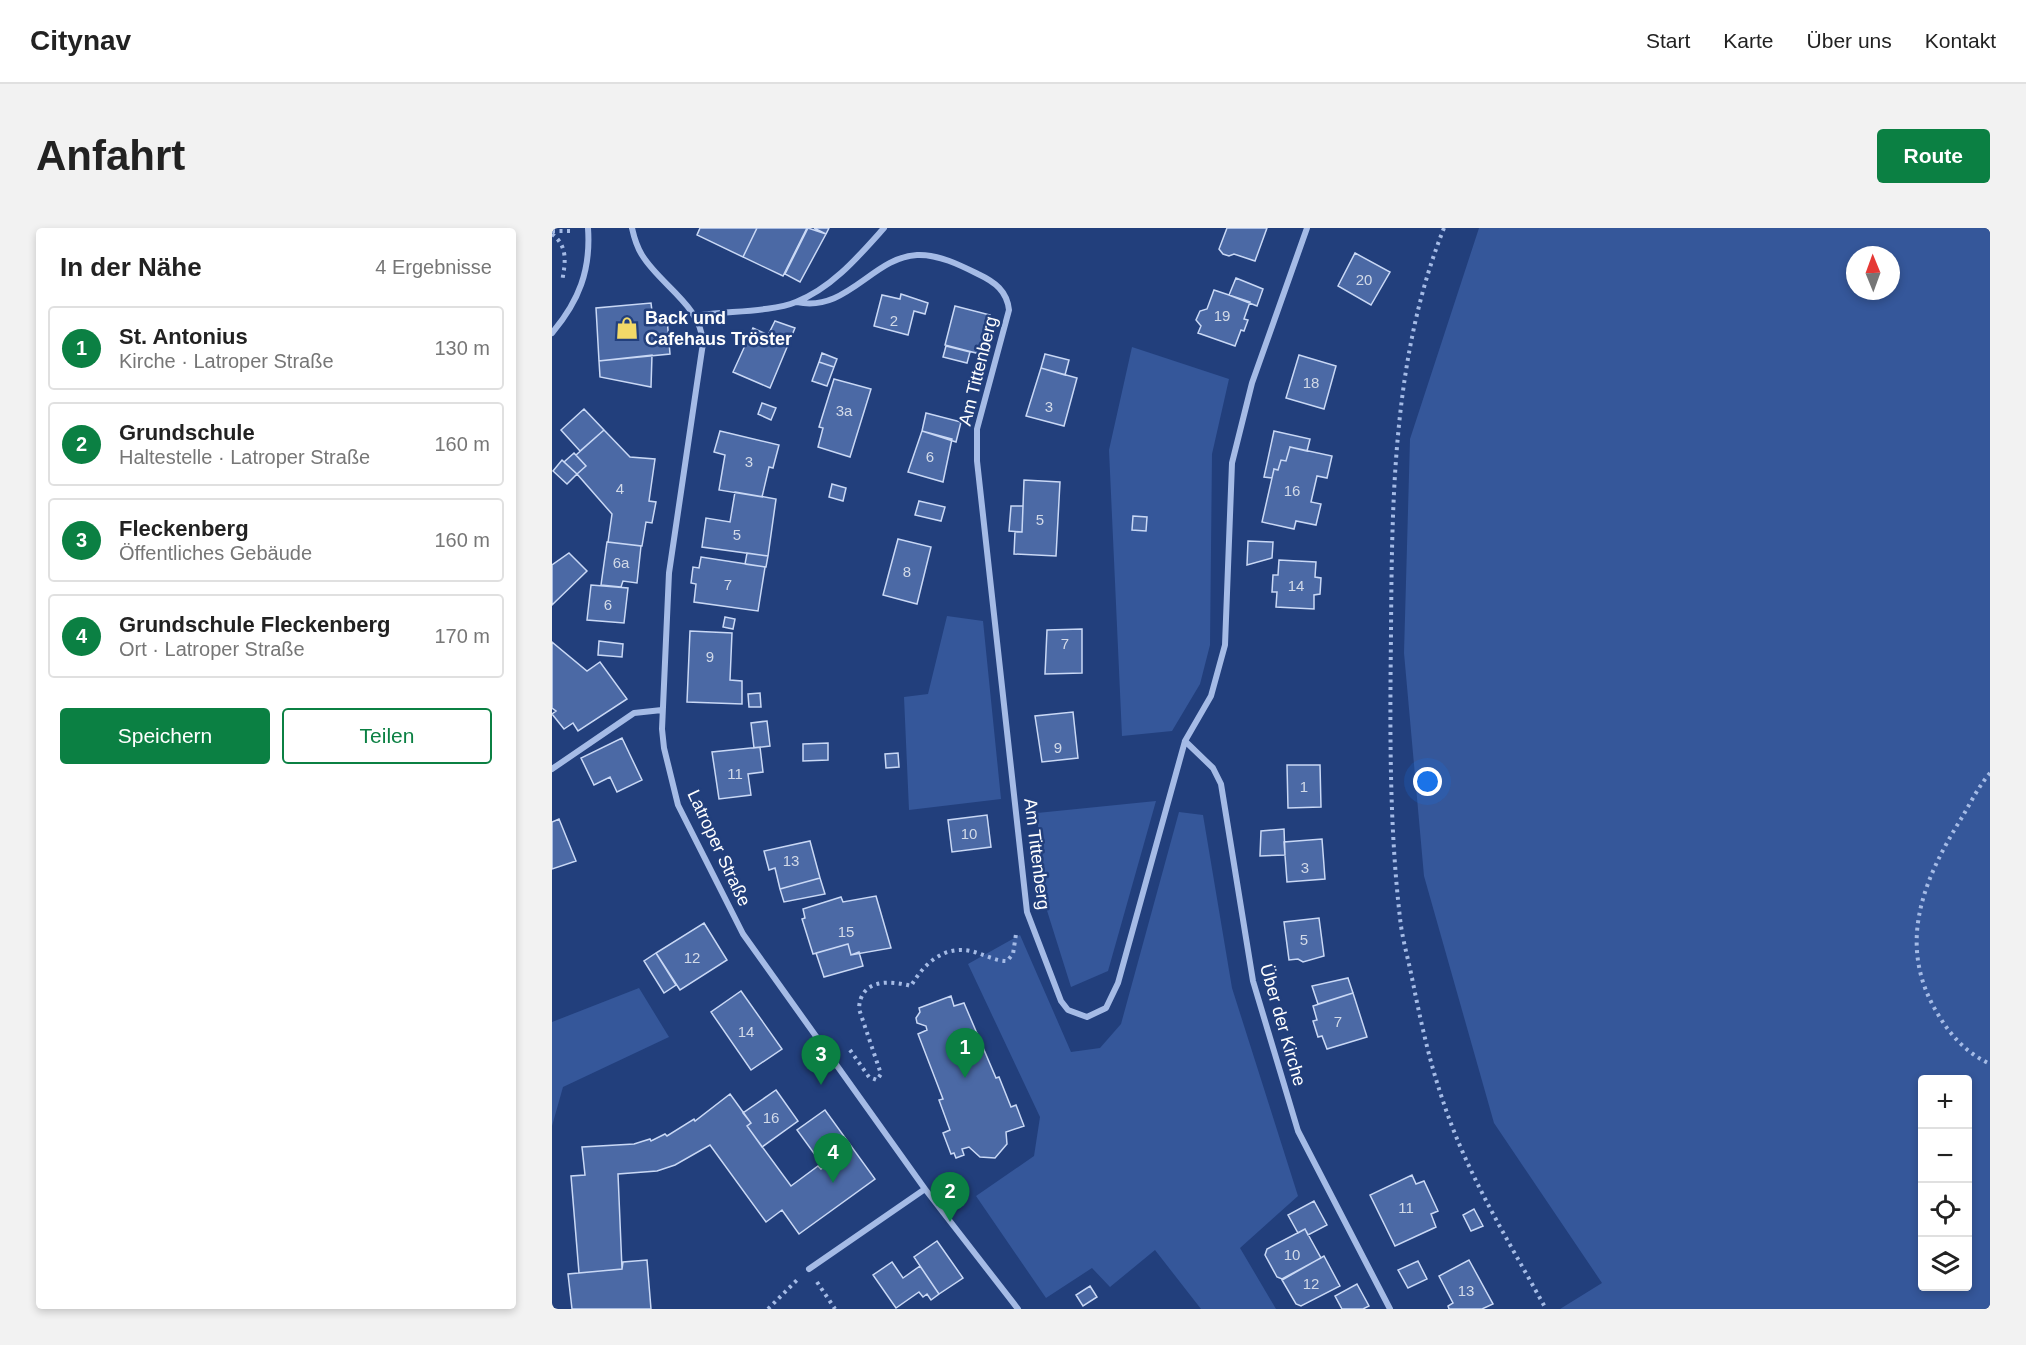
<!DOCTYPE html>
<html lang="de">
<head>
<meta charset="utf-8">
<style>
	:root { --surface:#fff; --page:#f2f2f2; --text:#222; --muted:#767676; --line:#e0e0e0; --accent:#0b8043 }
	body { margin:0; font-family:Helvetica,sans-serif; background:var(--page); color:var(--text) }
	.controls { position:absolute; right:18px; bottom:18px; display:grid; overflow:hidden; border-radius:6px; box-shadow:0 3px 9px #0003 }
	.controls button { width:54px; height:54px; display:grid; place-items:center; padding:0; border:0; border-bottom:2px solid var(--line); background:var(--surface); color:var(--text); font:30px sans-serif }
	.compass { position:absolute; left:1294px; top:18px; width:54px; height:54px; border-radius:50%; background:var(--surface); box-shadow:0 3px 9px #0003; rotate:359deg }
	.you { position:absolute; left:876px; top:554px; width:21px; height:21px; margin:-15px; border:4px solid #fff; border-radius:50%; background:#1a73e8; box-shadow:0 0 0 9px #1a73e833 }
	.badge { display:grid; place-items:center; width:39px; height:39px; border-radius:50%; background:var(--accent); color:#fff; font-size:20px; font-weight:700 }
	.pin { position:absolute; translate:-50% -50px; filter:drop-shadow(0 2px 3px #0008) }
	.pin::after { content:''; position:absolute; top:32px; width:21px; height:18px; background:inherit; clip-path:polygon(0 0,100% 0,50% 100%) }
	.list { margin:0; padding:0; list-style:none }
	h2 { display:flex; justify-content:space-between; align-items:center; height:78px; margin:0; padding:0 24px; font-size:26px }
	h2 small { font-size:20px; font-weight:400; color:var(--muted) }
	.list li { display:grid; grid-template-columns:39px 1fr auto; gap:18px; align-items:center; box-sizing:border-box; height:84px; margin:0 12px 12px; padding:0 12px; border:2px solid var(--line); border-radius:6px }
	.list b { display:block; font-size:22px; white-space:nowrap }
	.list p { margin:0; font-size:20px; white-space:nowrap; color:var(--muted) }
	.list em { font-size:20px; font-style:normal; color:var(--muted) }
	.actions { display:flex; gap:12px; padding:18px 24px }
	.actions a { flex:1; padding:14px 0; border:2px solid var(--accent); border-radius:6px; text-align:center; font-size:21px; color:var(--accent) }
	.actions .main { background:var(--accent); color:#fff }
	.icon { flex:none; width:33px; height:33px; fill:none; stroke:currentColor; stroke-width:2; stroke-linecap:round; stroke-linejoin:round }
	.map { position:relative; flex:none; width:1438px; height:1081px; overflow:hidden; border-radius:6px }
	header { display:flex; align-items:center; gap:36px; box-sizing:border-box; height:84px; padding:0 30px; background:var(--surface); border-bottom:2px solid var(--line) }
	header strong { font-size:28px }
	nav { display:flex; gap:33px; margin-inline-start:auto; font-size:21px }
	.intro { display:flex; align-items:center; justify-content:space-between; box-sizing:border-box; height:144px; padding:0 36px }
	h1 { margin:0; font-size:42px }
	.button { padding:15px 27px; border-radius:6px; background:var(--accent); color:#fff; font-size:21px; font-weight:700 }
	main { display:flex; gap:36px; padding:0 36px }
	aside { flex:1; background:var(--surface); border-radius:6px; box-shadow:0 3px 9px #0003 }
	.map>svg:first-child { display:block }
	.green { fill:#35579a; fill-rule:evenodd }
	.building { fill:#4b69a5; stroke:#c9d8f5; stroke-width:1.5 }
	.lines { fill:none; stroke-linecap:round; stroke-linejoin:round }
	.path { stroke:#a5bbe6; stroke-width:4; stroke-dasharray:3 4.5; stroke-linecap:butt }
	.minor { stroke:#a5bbe6; stroke-width:6 }
	.labels { text-anchor:middle; dominant-baseline:central; stroke-width:5; stroke-linejoin:round; paint-order:stroke }
	.number-label { font-size:15px; fill:#d2dae8 }
	.poi-label { font-size:18px; font-weight:bold; fill:#fff; stroke:#223f7c; text-anchor:start }
	.street-label { font-size:18px; fill:#fff; stroke:#223f7c }
</style>
</head>
<body>
<header>
<strong>Citynav</strong>
<nav><a>Start</a><a>Karte</a><a>Über uns</a><a>Kontakt</a></nav>
</header>
<div class="intro"><h1>Anfahrt</h1><a class="button">Route</a></div>
<main>
<aside>
<h2>In der Nähe<small>4 Ergebnisse</small></h2>
<ul class="list">
<li><span class="badge">1</span><div><b>St. Antonius</b><p>Kirche · Latroper Straße</p></div><em>130 m</em></li>
<li><span class="badge">2</span><div><b>Grundschule</b><p>Haltestelle · Latroper Straße</p></div><em>160 m</em></li>
<li><span class="badge">3</span><div><b>Fleckenberg</b><p>Öffentliches Gebäude</p></div><em>160 m</em></li>
<li><span class="badge">4</span><div><b>Grundschule Fleckenberg</b><p>Ort · Latroper Straße</p></div><em>170 m</em></li>
</ul>
<div class="actions"><a class="main">Speichern</a><a>Teilen</a></div>
</aside>
<div class="map">
<svg width="1438" height="1081" viewBox="0 0 1438 1081">
	<rect width="100%" height="100%" fill="#223f7c"/>
	<!-- green -->
	<path class="green" d="M 927,0 L 1438,0 L 1438,1081 L 1008,1081 L 1050,1055 L 942,895 L 872,648 L 852,425 L 858,211 ZM 1303,27 L 1339,27 L 1339,63 L 1303,63 ZM 1370,852 L 1416,852 L 1416,1058 L 1370,1058 Z
		M 580,119 L 677,151 L 660,226 L 658,417 L 648,456 L 620,503 L 570,508 L 557,222 Z
		M 395,388 L 431,393 L 449,571 L 357,582 L 352,469 L 376,466 Z
		M 604,573 L 556,743 L 519,759 L 492,673 L 485,585 Z
		M 627,584 L 651,587 L 680,760 L 746,968 L 688,1020 L 724,1081 L 649,1081 L 603,1022 L 558,1059 L 540,1040 L 494,1070 L 424,968 L 482,928 L 488,889 L 416,736 L 468,707 L 519,824 L 548,820 L 569,796 Z
		M 87,760 L 117,809 L 11,859 L 0,898 L 0,794 Z"/>
	<!-- building -->
	<path class="building" d="M 148,0 L 205,0 L 191,29 L 145,7 Z
		M 205,0 L 255,0 L 231,48 L 191,29 Z
		M 256,0 L 274,6 L 248,54 L 233,46 Z
		M 262,0 L 277,0 L 274,6 Z
		M 675,0 L 715,0 L 703,33 L 682,26 L 677,28 L 671,26 L 667,21 Z
		M 803,25 L 838,44 L 819,77 L 786,58 Z
		M 684,50 L 711,61 L 705,78 L 677,67 Z
		M 662,62 L 698,74 L 692,91 L 696,92 L 692,103 L 689,102 L 683,118 L 646,105 L 649,98 L 644,92 L 648,83 L 655,81 Z
		M 349,66 L 376,75 L 373,86 L 362,83 L 356,107 L 322,98 L 330,67 L 348,71 Z
		M 99,75 L 101,91 L 115,90 L 118,126 L 47,133 L 44,80 Z
		M 403,78 L 438,87 L 428,126 L 393,117 Z
		M 223,93 L 243,100 L 218,160 L 181,144 L 201,100 L 216,107 Z
		M 394,118 L 418,124 L 415,135 L 391,129 Z
		M 270,125 L 285,131 L 282,139 L 267,134 Z
		M 493,126 L 517,132 L 513,147 L 489,140 Z
		M 100,127 L 99,159 L 48,149 L 47,133 Z
		M 747,127 L 784,138 L 772,181 L 734,170 Z
		M 267,134 L 282,139 L 275,158 L 260,153 Z
		M 489,140 L 525,150 L 512,198 L 474,188 Z
		M 282,151 L 319,161 L 298,229 L 266,219 L 271,200 L 267,199 Z
		M 210,175 L 224,180 L 219,192 L 206,186 Z
		M 32,181 L 52,202 L 28,223 L 9,202 Z
		M 374,185 L 409,194 L 404,214 L 370,203 Z
		M 52,202 L 78,229 L 103,231 L 97,273 L 104,274 L 100,295 L 94,294 L 90,318 L 56,314 L 60,286 L 25,246 L 34,238 L 24,227 Z
		M 168,203 L 227,217 L 221,240 L 217,239 L 210,269 L 167,262 L 173,227 L 162,224 Z
		M 370,203 L 400,211 L 391,254 L 356,244 Z
		M 722,203 L 758,211 L 755,223 L 738,219 L 734,233 L 729,232 L 726,242 L 722,241 L 720,250 L 712,249 Z
		M 738,219 L 780,228 L 775,250 L 765,248 L 759,274 L 769,276 L 764,297 L 744,293 L 742,301 L 710,294 L 722,241 L 726,242 L 729,232 L 734,233 Z
		M 22,225 L 34,238 L 25,246 L 12,234 Z
		M 10,232 L 25,246 L 15,256 L 1,243 Z
		M 472,252 L 508,254 L 504,328 L 462,326 L 463,304 L 470,304 Z
		M 280,256 L 294,260 L 291,273 L 277,269 Z
		M 183,264 L 224,271 L 216,328 L 150,319 L 154,290 L 178,294 Z
		M 367,273 L 393,279 L 389,293 L 363,287 Z
		M 459,278 L 471,278 L 470,304 L 457,303 Z
		M 581,288 L 595,289 L 594,303 L 580,302 Z
		M 346,311 L 379,319 L 365,376 L 331,367 Z
		M 696,313 L 721,314 L 720,330 L 695,337 Z
		M 55,314 L 89,318 L 85,355 L 71,353 L 69,359 L 49,357 Z
		M 17,325 L 35,343 L 0,377 L 0,337 Z
		M 195,325 L 216,328 L 214,339 L 193,336 Z
		M 149,329 L 213,339 L 206,383 L 142,374 L 144,356 L 139,355 L 141,339 L 147,340 Z
		M 727,332 L 764,334 L 763,349 L 769,350 L 768,366 L 762,367 L 762,381 L 724,379 L 725,364 L 720,364 L 721,347 L 726,347 Z
		M 39,357 L 76,360 L 72,395 L 35,392 Z
		M 173,389 L 183,391 L 181,401 L 171,399 Z
		M 530,401 L 530,445 L 493,446 L 495,402 Z
		M 138,403 L 180,405 L 178,452 L 190,453 L 190,476 L 135,474 Z
		M 47,413 L 71,416 L 70,429 L 46,427 Z
		M 0,414 L 35,443 L 48,434 L 75,471 L 26,503 L 21,495 L 12,501 L 0,486 L 4,483 L 0,480 Z
		M 208,465 L 209,479 L 197,479 L 196,466 Z
		M 521,484 L 526,530 L 490,534 L 483,488 Z
		M 215,493 L 218,518 L 202,520 L 199,495 Z
		M 70,510 L 90,552 L 65,564 L 58,549 L 42,557 L 29,530 Z
		M 276,515 L 276,532 L 251,533 L 251,516 Z
		M 208,519 L 211,544 L 196,546 L 199,567 L 167,571 L 160,524 Z
		M 346,525 L 347,539 L 334,540 L 333,526 Z
		M 735,537 L 768,537 L 769,579 L 736,580 Z
		M 435,587 L 439,619 L 400,624 L 396,592 Z
		M 7,591 L 24,633 L 0,641 L 0,594 Z
		M 732,601 L 733,627 L 708,628 L 709,603 Z
		M 770,611 L 773,651 L 735,654 L 732,614 Z
		M 258,613 L 268,650 L 228,661 L 223,640 L 217,642 L 212,623 Z
		M 268,650 L 273,666 L 232,674 L 228,661 Z
		M 324,668 L 339,720 L 299,727 L 296,716 L 261,726 L 250,691 L 253,690 L 251,681 L 289,669 L 291,674 Z
		M 767,690 L 772,728 L 751,734 L 746,731 L 737,732 L 732,694 Z
		M 152,695 L 175,732 L 128,762 L 104,725 Z
		M 296,716 L 299,727 L 307,724 L 311,738 L 272,749 L 264,725 Z
		M 104,725 L 124,757 L 112,765 L 92,733 Z
		M 796,750 L 801,765 L 766,776 L 760,758 Z
		M 189,763 L 230,821 L 199,842 L 159,784 Z
		M 801,765 L 815,809 L 775,821 L 770,808 L 766,809 L 761,793 L 765,792 L 761,778 Z
		M 399,768 L 402,778 L 412,775 L 444,850 L 447,849 L 459,879 L 464,877 L 472,898 L 454,904 L 455,916 L 443,930 L 428,929 L 417,919 L 410,921 L 412,927 L 404,930 L 402,925 L 399,926 L 391,905 L 398,902 L 387,872 L 391,871 L 366,806 L 375,802 L 374,798 L 365,795 L 364,790 L 368,784 L 367,780 Z
		M 224,862 L 246,893 L 210,919 L 195,898 L 199,895 L 191,885 Z
		M 178,866 L 199,895 L 195,898 L 239,958 L 266,938 L 269,941 L 272,939 L 245,902 L 273,882 L 323,951 L 247,1006 L 230,982 L 214,994 L 158,917 L 123,937 L 105,943 L 66,946 L 70,1041 L 27,1045 L 19,948 L 33,947 L 30,919 L 82,916 L 98,911 L 99,913 L 113,906 L 115,908 L 142,891 L 143,893 Z
		M 860,947 L 864,956 L 872,953 L 886,983 L 879,986 L 884,999 L 843,1018 L 818,967 Z
		M 762,973 L 775,997 L 756,1007 L 753,1001 L 746,1005 L 736,987 Z
		M 922,981 L 931,998 L 919,1003 L 911,987 Z
		M 753,1001 L 769,1030 L 730,1051 L 725,1049 L 713,1027 L 715,1021 Z
		M 385,1013 L 411,1050 L 387,1066 L 362,1029 Z
		M 772,1028 L 788,1058 L 749,1078 L 744,1076 L 730,1052 Z
		M 95,1032 L 99,1081 L 20,1081 L 16,1046 L 70,1041 L 71,1034 Z
		M 917,1032 L 941,1076 L 930,1081 L 897,1081 L 896,1078 L 901,1075 L 887,1048 Z
		M 866,1033 L 875,1051 L 856,1060 L 846,1042 Z
		M 340,1034 L 351,1050 L 368,1038 L 387,1066 L 379,1072 L 375,1066 L 371,1069 L 367,1064 L 344,1080 L 321,1047 Z
		M 805,1056 L 817,1078 L 811,1081 L 790,1081 L 783,1068 Z
		M 538,1058 L 545,1069 L 531,1078 L 524,1067 Z"/>
	<g class="lines">
		<!-- path -->
		<path class="path" d="M 892,0 C 841,128 840,269 839,404 C 838,499 837,595 848,690 C 850,710 856,730 860,750 C 868,790 877,832 890,870 C 914,945 956,1012 994,1081
			M 0,3 L 20,3
			M 0,6 C 17,19 13,36 10,54
			M 1438,545 C 1426,559 1418,576 1409,591 C 1371,652 1345,716 1384,783 C 1398,807 1413,824 1438,836
			M 298,822 L 317,849 L 325,852 L 329,846 L 307,781 C 308,751 337,752 359,758 C 371,737 391,717 419,723 C 431,726 443,733 455,733 L 461,726 L 464,706
			M 265,1054 L 283,1081
			M 216,1081 L 245,1052"/>
		<!-- minor -->
		<path class="minor" d="M 80,0 C 82,9 85,19 90,27 C 108,57 149,77 151,115 L 117,345 L 110,501 L 112,520 L 126,577 L 191,706 L 373,961 L 466,1081
			M 245,74 C 295,85 321,29 365,27 C 386,26 408,37 426,46 C 443,54 455,63 457,82 L 425,201 L 425,233 L 475,684 L 509,773 L 516,782 L 535,789 L 554,780 L 566,755 L 633,513 L 659,468 L 673,417 L 680,235 L 700,155 L 755,0
			M 143,88 C 172,83 220,84 244,74 C 280,60 307,28 332,0
			M 0,105 C 27,73 39,42 36,0
			M 633,513 L 661,540 L 669,556 L 701,753 L 746,903 L 838,1081
			M 0,541 L 82,485 L 110,482
			M 257,1041 L 373,961"/>
	</g>
	<!-- icons -->
	<defs>
		<g id="shop-bare" transform="scale(1.8)"><path d="M-5-2.5h2.3a2.7 3.5 0 0 1 5.4 0H5L5.5 6h-11ZM-1.5-2.5h3a1.5 2.3 0 0 0-3 0Z" fill="#f2d968" stroke="#223f7c" stroke-width="2.5" paint-order="stroke"/></g>
	</defs>
	<g fill-rule="evenodd">
		<use href="#shop-bare" x="75" y="100"/>
	</g>
	<g class="labels">
		<!-- number labels -->
		<g class="number-label">
			<text x="812" y="51">20</text>
			<text x="670" y="87">19</text>
			<text x="342" y="92">2</text>
			<text x="759" y="154">18</text>
			<text x="497" y="178">3</text>
			<text x="292" y="182">3a</text>
			<text x="378" y="228">6</text>
			<text x="197" y="233">3</text>
			<text x="68" y="260">4</text>
			<text x="740" y="262">16</text>
			<text x="488" y="291">5</text>
			<text x="185" y="306">5</text>
			<text x="69" y="334">6a</text>
			<text x="355" y="343">8</text>
			<text x="176" y="356">7</text>
			<text x="744" y="357">14</text>
			<text x="56" y="376">6</text>
			<text x="513" y="415">7</text>
			<text x="158" y="428">9</text>
			<text x="506" y="519">9</text>
			<text x="183" y="545">11</text>
			<text x="752" y="558">1</text>
			<text x="417" y="605">10</text>
			<text x="239" y="632">13</text>
			<text x="753" y="639">3</text>
			<text x="294" y="703">15</text>
			<text x="752" y="711">5</text>
			<text x="140" y="729">12</text>
			<text x="786" y="793">7</text>
			<text x="194" y="803">14</text>
			<text x="219" y="889">16</text>
			<text x="854" y="979">11</text>
			<text x="740" y="1026">10</text>
			<text x="759" y="1055">12</text>
			<text x="914" y="1062">13</text>
		</g>
		<!-- poi labels -->
		<g class="poi-label">
			<text x="93" y="90">Back und<tspan x="93" dy="21">Cafehaus Tröster</tspan></text>
		</g>
		<!-- street labels -->
		<g class="street-label">
			<text transform="translate(426 143) rotate(-76)">Am Tittenberg</text>
			<text transform="translate(167 620) rotate(65)">Latroper Straße</text>
			<text transform="translate(485 626) rotate(83)">Am Tittenberg</text>
			<text transform="translate(731 797) rotate(74)">Über der Kirche</text>
		</g>
	</g>
</svg>
<div class="controls">
<button>+</button>
<button>−</button>
<button><svg class="icon" aria-label="locate" viewBox="0 0 24 24"><circle cx="12" cy="12" r="6"/><path d="M12 2v4M12 18v4M2 12h4M18 12h4"/></svg></button>
<button><svg class="icon" aria-label="layers" viewBox="0 0 24 24"><path d="M12 4l9 5-9 5-9-5zM3 14l9 5 9-5"/></svg></button>
</div>
<svg class="compass" viewBox="-18 -18 36 36"><path d="M0-13l5 13h-10z" fill="#e53935"/><path d="M0 13l5-13h-10z" fill="#767676"/></svg>
<div class="you"></div>
<div class="pin badge" style="left:413px;top:850px">1</div>
<div class="pin badge" style="left:398px;top:994px">2</div>
<div class="pin badge" style="left:269px;top:857px">3</div>
<div class="pin badge" style="left:281px;top:955px">4</div>
</div>
</main>
</body>
</html>
